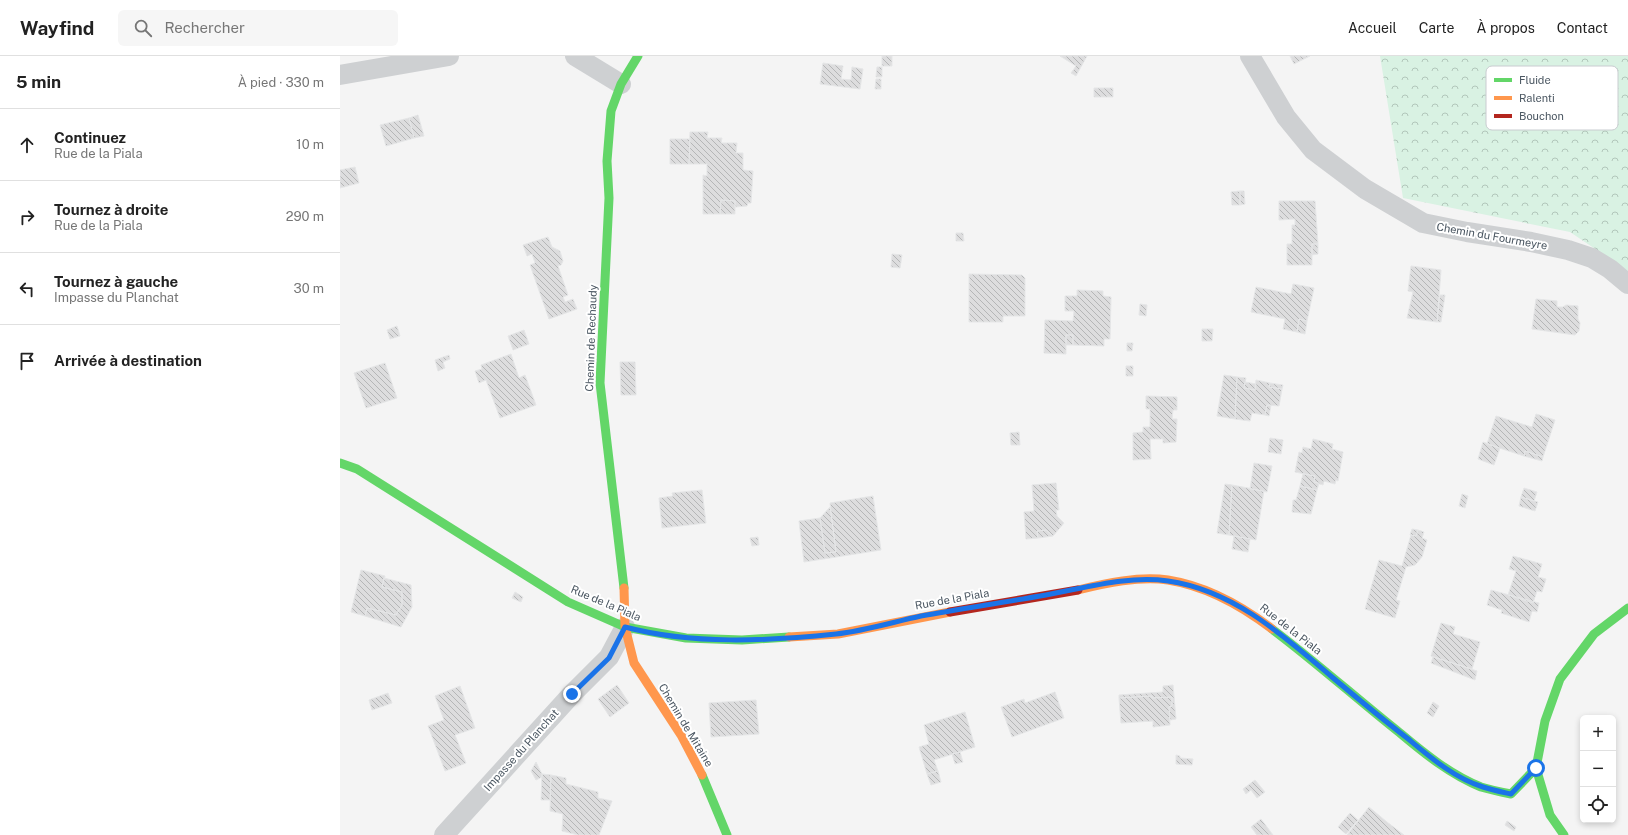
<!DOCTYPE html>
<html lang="fr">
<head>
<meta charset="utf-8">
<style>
	:root { --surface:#fff; --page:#f6f6f6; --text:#222; --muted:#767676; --line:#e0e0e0 }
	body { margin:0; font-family:"Public Sans",sans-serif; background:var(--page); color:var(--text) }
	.controls { position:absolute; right:12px; bottom:12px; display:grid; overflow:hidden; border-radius:6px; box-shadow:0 2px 6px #0003 }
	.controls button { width:36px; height:36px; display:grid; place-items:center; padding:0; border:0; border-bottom:1px solid var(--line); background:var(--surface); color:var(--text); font:20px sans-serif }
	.stop { position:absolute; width:12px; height:12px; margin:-9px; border:3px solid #1a73e8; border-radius:50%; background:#fff }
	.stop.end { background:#1a73e8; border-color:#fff; box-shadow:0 1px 4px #0008 }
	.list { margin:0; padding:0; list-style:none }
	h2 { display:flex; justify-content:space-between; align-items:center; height:52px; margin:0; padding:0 16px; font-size:17px }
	h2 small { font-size:13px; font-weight:400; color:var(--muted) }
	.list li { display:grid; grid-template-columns:26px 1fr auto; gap:12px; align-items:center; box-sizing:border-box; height:72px; padding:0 16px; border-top:1px solid var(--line) }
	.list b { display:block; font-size:15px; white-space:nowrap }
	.list p { margin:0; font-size:13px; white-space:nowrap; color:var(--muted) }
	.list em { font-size:13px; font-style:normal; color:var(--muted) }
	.icon { flex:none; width:22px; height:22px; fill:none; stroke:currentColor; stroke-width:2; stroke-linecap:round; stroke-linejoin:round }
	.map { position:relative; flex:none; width:1288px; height:779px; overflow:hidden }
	header { display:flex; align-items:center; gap:24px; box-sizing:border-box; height:56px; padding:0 20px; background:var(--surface); border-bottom:1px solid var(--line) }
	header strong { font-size:19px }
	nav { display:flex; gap:22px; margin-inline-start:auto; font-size:14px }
	.search { width:280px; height:36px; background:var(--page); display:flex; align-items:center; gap:10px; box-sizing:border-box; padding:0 14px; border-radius:6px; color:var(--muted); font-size:15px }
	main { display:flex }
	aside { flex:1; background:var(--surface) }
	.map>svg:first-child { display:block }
	.forest { fill:url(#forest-crowns) }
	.building { fill:url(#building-back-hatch); stroke:#e5e6e7 }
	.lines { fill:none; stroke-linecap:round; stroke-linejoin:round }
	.street { stroke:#ced0d2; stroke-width:20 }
	.fast { stroke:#63d668; stroke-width:9 }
	.slow { stroke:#ff974d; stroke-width:9 }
	.jam { stroke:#b3261e; stroke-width:9 }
	.route { stroke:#1a73e8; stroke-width:5 }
	.labels { text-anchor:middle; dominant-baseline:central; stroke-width:4; stroke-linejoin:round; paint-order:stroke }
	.street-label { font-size:11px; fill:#4a5661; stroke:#fff }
	.key { fill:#fff; stroke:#c9ccd0; stroke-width:1 }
	.key-label { font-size:11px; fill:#4a5661 }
</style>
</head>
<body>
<header>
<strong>Wayfind</strong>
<div class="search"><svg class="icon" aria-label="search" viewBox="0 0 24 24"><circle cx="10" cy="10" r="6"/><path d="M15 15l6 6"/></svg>Rechercher</div>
<nav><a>Accueil</a><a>Carte</a><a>À propos</a><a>Contact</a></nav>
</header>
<main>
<aside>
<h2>5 min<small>À pied · 330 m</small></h2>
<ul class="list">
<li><svg class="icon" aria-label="ahead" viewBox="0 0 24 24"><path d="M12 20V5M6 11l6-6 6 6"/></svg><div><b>Continuez</b><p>Rue de la Piala</p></div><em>10 m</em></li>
<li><svg class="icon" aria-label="right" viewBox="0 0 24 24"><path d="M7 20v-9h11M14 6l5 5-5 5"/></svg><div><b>Tournez à droite</b><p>Rue de la Piala</p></div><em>290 m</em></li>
<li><svg class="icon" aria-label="left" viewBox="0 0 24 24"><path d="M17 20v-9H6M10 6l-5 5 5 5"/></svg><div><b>Tournez à gauche</b><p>Impasse du Planchat</p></div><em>30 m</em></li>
<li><svg class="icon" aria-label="arrive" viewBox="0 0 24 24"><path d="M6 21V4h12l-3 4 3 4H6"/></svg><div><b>Arrivée à destination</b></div></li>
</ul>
</aside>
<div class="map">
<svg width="1288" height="779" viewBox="0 0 1288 779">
	<defs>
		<pattern id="forest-crowns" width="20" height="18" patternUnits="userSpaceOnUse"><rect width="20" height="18" fill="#d9f2e3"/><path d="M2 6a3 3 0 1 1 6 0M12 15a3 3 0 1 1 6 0" fill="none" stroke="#b2c7bb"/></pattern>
		<pattern id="building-back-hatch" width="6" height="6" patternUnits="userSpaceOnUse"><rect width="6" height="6" fill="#ddddde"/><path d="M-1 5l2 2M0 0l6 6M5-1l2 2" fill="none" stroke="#b5b6b7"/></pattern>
	</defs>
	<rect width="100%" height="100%" fill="#f4f4f4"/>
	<!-- forest -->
	<path class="forest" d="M 1040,0 L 1288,0 L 1288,215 L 1230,176 L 1063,142 Z"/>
	<!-- building -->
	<path class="building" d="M 542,0 L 552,0 L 552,10 L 542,10 Z
		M 720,0 L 747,0 L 736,20 L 731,17 L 736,10 Z
		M 950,0 L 970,0 L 954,8 Z
		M 483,7 L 503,10 L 501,23 L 511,24 L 512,11 L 523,13 L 520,33 L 480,28 Z
		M 537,11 L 542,11 L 542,21 L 536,21 Z
		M 536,23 L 541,23 L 541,33 L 535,33 Z
		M 754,32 L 773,32 L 773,41 L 754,41 Z
		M 78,59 L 84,80 L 74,82 L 69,62 Z
		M 69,62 L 74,82 L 46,90 L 40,69 Z
		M 350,76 L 368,76 L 367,82 L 382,82 L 381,87 L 397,87 L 396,97 L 403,97 L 403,114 L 413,115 L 411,147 L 408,147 L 407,150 L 395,151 L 395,145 L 381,144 L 380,158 L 363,158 L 363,119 L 367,120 L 367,108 L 349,108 Z
		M 330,83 L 350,83 L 349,108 L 330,108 Z
		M 15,111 L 19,127 L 0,132 L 0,114 Z
		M 900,135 L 900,149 L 892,149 L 891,136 Z
		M 900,135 L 904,135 L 905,148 L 900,149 Z
		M 381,144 L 395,145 L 395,158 L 380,158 Z
		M 939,145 L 975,145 L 978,188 L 972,188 L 972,209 L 947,209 L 947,188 L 952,188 L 952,169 L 955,169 L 955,163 L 939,164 Z
		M 616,177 L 623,177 L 624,185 L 616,185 Z
		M 208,181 L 212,191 L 220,195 L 223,205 L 221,209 L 218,210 L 228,239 L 223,241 L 225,246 L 233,243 L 237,253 L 209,263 L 190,209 L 195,207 L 192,198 L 187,200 L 183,189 Z
		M 972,188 L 978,188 L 978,198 L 972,199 Z
		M 552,198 L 562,199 L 560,212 L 551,211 Z
		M 1071,210 L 1101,214 L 1097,266 L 1067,262 L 1073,236 L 1068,235 Z
		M 629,218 L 682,219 L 685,222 L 685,260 L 663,260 L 663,266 L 629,266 Z
		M 953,228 L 974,232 L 967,265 L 959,263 L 957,276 L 943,273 L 945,263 L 911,256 L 916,231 L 951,238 Z
		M 737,234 L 763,235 L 763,240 L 771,241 L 770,283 L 764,283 L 764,290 L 733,289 L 733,279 L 726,279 L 726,298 L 704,297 L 705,264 L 733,265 L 734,255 L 725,255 L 725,240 L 737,240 Z
		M 1100,239 L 1105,239 L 1101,266 L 1097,266 Z
		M 1196,243 L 1217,245 L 1217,251 L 1223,251 L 1226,249 L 1238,250 L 1238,263 L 1240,267 L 1239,275 L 1235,279 L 1192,273 Z
		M 800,248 L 807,249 L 806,260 L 799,259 Z
		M 959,263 L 967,265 L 965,278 L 957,276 Z
		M 57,270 L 60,280 L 50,283 L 47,274 Z
		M 862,273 L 873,273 L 872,285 L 862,285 Z
		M 184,274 L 189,288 L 173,294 L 168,280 Z
		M 726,279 L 733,279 L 733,289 L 726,289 Z
		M 787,287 L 793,287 L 792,295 L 787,295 Z
		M 171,298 L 179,322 L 185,319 L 196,349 L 160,362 L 146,324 L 139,327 L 135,315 L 142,313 L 141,309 Z
		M 109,299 L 110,303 L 103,306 L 105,312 L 98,315 L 95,304 Z
		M 280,306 L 295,306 L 296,339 L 281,339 Z
		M 45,307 L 57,342 L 26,352 L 14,317 Z
		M 786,310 L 793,310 L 793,320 L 786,320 Z
		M 884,319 L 897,321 L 895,363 L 877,360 Z
		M 897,321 L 906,322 L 904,332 L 915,334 L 916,324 L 930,327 L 929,331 L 942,333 L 939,350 L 927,349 L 925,359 L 912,357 L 910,365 L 895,363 Z
		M 905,326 L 916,328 L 915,334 L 904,332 Z
		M 930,327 L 943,329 L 942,333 L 929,331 Z
		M 806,340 L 837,341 L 837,354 L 833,354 L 832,363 L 837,363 L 836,386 L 823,387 L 823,383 L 810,383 L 811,403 L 793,404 L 793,377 L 803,376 L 803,371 L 810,371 L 810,353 L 806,353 Z
		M 927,349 L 931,349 L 929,360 L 925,359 Z
		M 1196,358 L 1215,364 L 1203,401 L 1185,395 L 1184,400 L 1147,388 L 1156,360 L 1192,371 Z
		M 679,376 L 680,389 L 671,389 L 670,377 Z
		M 930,382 L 943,384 L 941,398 L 928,396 Z
		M 973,383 L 993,388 L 992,393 L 1003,396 L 998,425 L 996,424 L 995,428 L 984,425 L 983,429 L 974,426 L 975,420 L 955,416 L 959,396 L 962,397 L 963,391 L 971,393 Z
		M 1143,386 L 1160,392 L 1154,409 L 1138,403 Z
		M 1185,395 L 1203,401 L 1202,405 L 1184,400 Z
		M 914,407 L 932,410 L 927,436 L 910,433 Z
		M 963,418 L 975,420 L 974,426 L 979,427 L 977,434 L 960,430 Z
		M 716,427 L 719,454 L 716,454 L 717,460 L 724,467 L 713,480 L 706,474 L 697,475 L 698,482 L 686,483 L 684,456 L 694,455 L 692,429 Z
		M 885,428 L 892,429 L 889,479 L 877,477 Z
		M 892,429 L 924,435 L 916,484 L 889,479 Z
		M 960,430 L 977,434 L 971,458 L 952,456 L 953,444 L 956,444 Z
		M 1184,432 L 1197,436 L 1194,445 L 1181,441 Z
		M 362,434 L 366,467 L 322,472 L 319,442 L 333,440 L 332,437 Z
		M 1122,438 L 1128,440 L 1125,452 L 1119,450 Z
		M 533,440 L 541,494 L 464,506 L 459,465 L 480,462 L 485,497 L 496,496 L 490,447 Z
		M 1181,441 L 1198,446 L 1195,455 L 1179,450 Z
		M 490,451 L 496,496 L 485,497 L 480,462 Z
		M 1072,473 L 1078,474 L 1076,480 L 1070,479 Z
		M 706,474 L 713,480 L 698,482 L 697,475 Z
		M 1078,474 L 1084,476 L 1082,482 L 1087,484 L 1082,501 L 1075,509 L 1066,511 L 1056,544 L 1060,545 L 1055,562 L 1025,553 L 1039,504 L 1062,510 L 1071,479 L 1076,480 Z
		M 894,480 L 910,483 L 908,496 L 892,493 Z
		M 418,481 L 419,489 L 412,490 L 410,482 Z
		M 1173,500 L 1202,508 L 1198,521 L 1206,523 L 1202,536 L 1197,535 L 1193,547 L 1168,539 L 1176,515 L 1169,513 Z
		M 21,514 L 45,520 L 42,531 L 62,536 L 62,549 L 56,559 L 27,552 L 25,560 L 11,556 Z
		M 44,522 L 71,529 L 72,551 L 61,571 L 25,560 L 27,552 L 56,559 L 62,549 L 62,536 L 42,531 Z
		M 1151,534 L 1199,547 L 1197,556 L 1192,555 L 1189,566 L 1161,557 L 1162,554 L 1147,549 Z
		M 175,536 L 183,541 L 181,546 L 172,542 Z
		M 1101,567 L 1115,571 L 1113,578 L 1140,586 L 1132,613 L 1091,600 Z
		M 1093,601 L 1137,615 L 1135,624 L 1091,607 Z
		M 277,629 L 289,647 L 270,661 L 258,643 Z
		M 833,629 L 836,663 L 830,664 L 829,651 L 832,650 L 832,641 L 812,642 L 812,640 L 779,642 L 779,639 L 823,636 L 823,630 Z
		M 120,630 L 135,672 L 115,679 L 126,707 L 105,715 L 88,670 L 104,664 L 95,640 Z
		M 715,636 L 724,662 L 672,681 L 661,651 L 684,643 L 685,647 Z
		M 48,637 L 52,647 L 32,654 L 29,644 Z
		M 812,640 L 812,642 L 832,641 L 832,650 L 829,651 L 830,669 L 813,671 L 813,665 L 781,667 L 779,642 Z
		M 416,644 L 419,678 L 371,681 L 369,647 Z
		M 1093,646 L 1099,650 L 1093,661 L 1087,657 Z
		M 625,656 L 635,691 L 594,704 L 598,715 L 587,718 L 579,691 L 589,688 L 584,669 Z
		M 620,696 L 623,706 L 615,708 L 612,698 Z
		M 836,699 L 840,700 L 840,702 L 853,703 L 852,709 L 836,708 Z
		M 196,706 L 202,718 L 202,721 L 196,724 L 191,715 Z
		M 598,715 L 601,726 L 591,729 L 587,718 Z
		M 202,718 L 211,719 L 210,744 L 201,744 Z
		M 211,719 L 226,722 L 226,728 L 258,736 L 258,742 L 272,745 L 259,779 L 238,779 L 222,775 L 223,758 L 210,755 Z
		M 915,724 L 925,736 L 917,742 L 911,734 L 906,738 L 903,733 Z
		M 1029,751 L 1047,766 L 1064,779 L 1007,779 Z
		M 1010,757 L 1018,764 L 1006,778 L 998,771 Z
		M 921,763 L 933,779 L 917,779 L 911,771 Z
		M 1167,765 L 1176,771 L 1174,775 L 1165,769 Z"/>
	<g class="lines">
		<!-- street -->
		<path class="street" d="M 235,0 L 281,28
			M 910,0 L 946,61 L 973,94 L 1025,133 L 1083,167 L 1127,176 L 1191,186 L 1228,194 L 1252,202 L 1270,213 L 1288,228
			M 0,19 L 109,0
			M 104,779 L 232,638 L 269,601 L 285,571"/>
		<!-- fast -->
		<path class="fast" d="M 0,407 L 17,413 L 228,546 L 285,571 L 346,582 L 402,584 L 449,581
			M 284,532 L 260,327 L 269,142 L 267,105 L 271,55 L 281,28 L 298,0
			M 932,573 C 976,606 1017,643 1060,677 C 1085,698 1111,719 1141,731 C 1151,734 1161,736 1171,738 L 1196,712
			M 362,719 L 387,779
			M 1224,779 L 1210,759 L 1196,712 L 1205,665 L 1220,623 L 1254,578 L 1288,552"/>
		<!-- slow -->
		<path class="slow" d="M 284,532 L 285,571 L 294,607 L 341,679 L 362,719
			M 738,534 C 766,527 799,520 828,524 C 866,530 902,550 932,573
			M 449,581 L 498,578 L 610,556"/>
		<!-- jam -->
		<path class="jam" d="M 610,556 L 738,534"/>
	</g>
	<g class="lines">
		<!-- route -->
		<path class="route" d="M 232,638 L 269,602 L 285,571 C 353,589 427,585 496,578 C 524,575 553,566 581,560 C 620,553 660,547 700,540 C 742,533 786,519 828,525 C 893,534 944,580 992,621 C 1017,642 1041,662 1067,682 C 1090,701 1114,722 1143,731 C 1152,734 1162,736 1171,738 L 1196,712"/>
	</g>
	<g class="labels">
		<!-- street labels -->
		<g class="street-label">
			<text transform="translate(1152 180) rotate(10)">Chemin du Fourmeyre</text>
			<text transform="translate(251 282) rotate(-88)">Chemin de Rechaudy</text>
			<text transform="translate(612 543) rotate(-10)">Rue de la Piala</text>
			<text transform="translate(266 547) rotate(23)">Rue de la Piala</text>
			<text transform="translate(951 573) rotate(38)">Rue de la Piala</text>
			<text transform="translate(346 669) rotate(59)">Chemin de Mitaine</text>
			<text transform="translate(181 694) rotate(-48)">Impasse du Planchat</text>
		</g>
	</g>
	<!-- legend -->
	<rect x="1146" y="10" width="132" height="64" rx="6" class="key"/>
	<rect x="1154" y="22" width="18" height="4" fill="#63d668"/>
	<rect x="1154" y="40" width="18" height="4" fill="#ff974d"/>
	<rect x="1154" y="58" width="18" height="4" fill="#b3261e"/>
	<g class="key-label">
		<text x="1179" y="28">Fluide</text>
		<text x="1179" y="46">Ralenti</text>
		<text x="1179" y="64">Bouchon</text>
	</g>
</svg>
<div class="controls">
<button>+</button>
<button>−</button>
<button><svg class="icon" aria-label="locate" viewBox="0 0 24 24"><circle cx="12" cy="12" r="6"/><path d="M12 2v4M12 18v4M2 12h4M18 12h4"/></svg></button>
</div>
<div class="stop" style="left:1196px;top:712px"></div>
<div class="stop end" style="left:232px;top:638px"></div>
</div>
</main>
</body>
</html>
